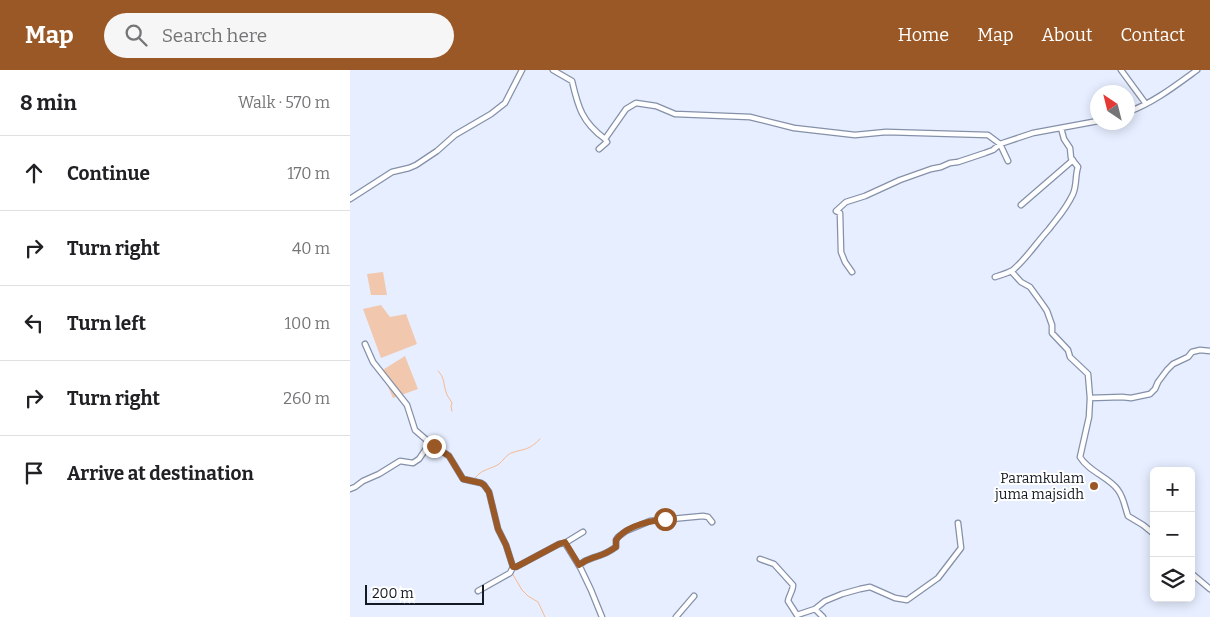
<!DOCTYPE html>
<html lang="en">
<head>
<meta charset="utf-8">
<style>
	:root { --surface:#fff; --page:#f6f6f6; --text:#202124; --muted:#757577; --line:#e0e0e0; --accent:#9a5826 }
	body { margin:0; font-family:Bitter,serif; background:var(--page); color:var(--text) }
	.controls { position:absolute; right:15px; bottom:15px; display:grid; overflow:hidden; border-radius:8px; box-shadow:0 2px 12px #0003 }
	.controls button { width:45px; height:45px; display:grid; place-items:center; padding:0; border:0; border-bottom:1px solid var(--line); background:var(--surface); color:var(--text); font:25px sans-serif }
	.compass { position:absolute; left:740px; top:15px; width:45px; height:45px; border-radius:50%; background:var(--surface); box-shadow:0 2px 12px #0003; rotate:325deg }
	.scale { position:absolute; left:15px; bottom:12px; width:119px; box-sizing:border-box; padding-left:5px; border:2px solid #161a23; border-top:0; font-size:14px; line-height:18px; white-space:nowrap; color:#161a23; -webkit-text-stroke:4px #fff; paint-order:stroke }
	.stop { position:absolute; width:15px; height:15px; margin:-11px; border:4px solid #9a5826; border-radius:50%; background:#fff }
	.stop.end { background:#9a5826; border-color:#fff; box-shadow:0 1px 5px #0008 }
	.list { margin:0; padding:0; list-style:none }
	h2 { display:flex; justify-content:space-between; align-items:center; height:65px; margin:0; padding:0 20px; font-size:21px }
	h2 small { font-size:16px; font-weight:400; color:var(--muted) }
	.list li { display:grid; grid-template-columns:32px 1fr auto; gap:15px; align-items:center; box-sizing:border-box; height:75px; padding:0 20px; border-top:1px solid var(--line) }
	.list b { display:block; font-size:19px; white-space:nowrap }
	.list em { font-size:16px; font-style:normal; color:var(--muted) }
	.icon { flex:none; width:28px; height:28px; fill:none; stroke:currentColor; stroke-width:2; stroke-linecap:round; stroke-linejoin:round }
	.map { position:relative; flex:none; width:860px; height:547px; overflow:hidden }
	header { display:flex; align-items:center; gap:30px; box-sizing:border-box; height:70px; padding:0 25px; background:var(--accent); color:#fff }
	header strong { font-size:24px }
	nav { display:flex; gap:28px; margin-inline-start:auto; font-size:18px }
	.search { width:350px; height:45px; background:var(--page); display:flex; align-items:center; gap:12px; box-sizing:border-box; padding:0 18px; border-radius:28px; color:var(--muted); font-size:19px }
	main { display:flex }
	aside { flex:1; background:var(--surface) }
	.map>svg:first-child { display:block }
	.green { fill:#f1c8ae }
	.lines { fill:none; stroke-linecap:round; stroke-linejoin:round }
	.stream { stroke:#f7b990; stroke-width:1 }
	.minor-casing { stroke:#8590a9; stroke-width:7 }
	.minor { stroke:#fff; stroke-width:4.5 }
	.route { stroke:#9a5826; stroke-width:6 }
	.poi-dot { fill:#9a5826; stroke:#fff; stroke-width:2 }
	.labels { text-anchor:middle; dominant-baseline:central; stroke-width:4; stroke-linejoin:round; paint-order:stroke }
	.poi-label { font-size:14px; fill:#161a23; stroke:#fff; text-anchor:end }
</style>
</head>
<body>
<header>
<strong>Map</strong>
<div class="search"><svg class="icon" aria-label="search" viewBox="0 0 24 24"><circle cx="10" cy="10" r="6"/><path d="M15 15l6 6"/></svg>Search here</div>
<nav><a>Home</a><a>Map</a><a>About</a><a>Contact</a></nav>
</header>
<main>
<aside>
<h2>8 min<small>Walk · 570 m</small></h2>
<ul class="list">
<li><svg class="icon" aria-label="ahead" viewBox="0 0 24 24"><path d="M12 20V5M6 11l6-6 6 6"/></svg><div><b>Continue</b></div><em>170 m</em></li>
<li><svg class="icon" aria-label="right" viewBox="0 0 24 24"><path d="M7 20v-9h11M14 6l5 5-5 5"/></svg><div><b>Turn right</b></div><em>40 m</em></li>
<li><svg class="icon" aria-label="left" viewBox="0 0 24 24"><path d="M17 20v-9H6M10 6l-5 5 5 5"/></svg><div><b>Turn left</b></div><em>100 m</em></li>
<li><svg class="icon" aria-label="right" viewBox="0 0 24 24"><path d="M7 20v-9h11M14 6l5 5-5 5"/></svg><div><b>Turn right</b></div><em>260 m</em></li>
<li><svg class="icon" aria-label="arrive" viewBox="0 0 24 24"><path d="M6 21V4h12l-3 4 3 4H6"/></svg><div><b>Arrive at destination</b></div></li>
</ul>
</aside>
<div class="map">
<svg width="860" height="547" viewBox="0 0 860 547">
	<rect width="100%" height="100%" fill="#e6eeff"/>
	<!-- green -->
	<path class="green" d="M 33,202 L 37,225 L 21,225 L 17,204 Z
		M 31,235 L 40,247 L 56,244 L 67,274 L 31,288 L 13,239 Z
		M 55,286 L 68,319 L 43,328 L 31,301 Z"/>
	<g class="lines">
		<!-- stream -->
		<path class="stream" d="M 88,301 C 95,308 93,313 96,322 C 97,326 100,329 102,333 L 101,336 L 102,341
			M 125,408 C 133,398 140,400 149,394 C 154,390 156,385 161,383 C 176,378 178,381 190,369
			M 162,503 L 172,520 L 178,526 L 188,532 L 195,547"/>
		<!-- minor casing -->
		<g class="minor-casing">
			<path id="minor" d="M 203,0 L 222,11 C 228,37 232,52 255,69 L 276,39 L 286,33 L 306,36 L 325,44 L 400,47 L 444,58 L 505,65 L 536,62 L 638,65 L 650,74 L 683,63 L 748,51
				M 771,0 L 796,34
				M 778,42 C 803,33 825,16 847,0
				M 249,79 L 257,72 L 255,69
				M 0,129 L 42,102 L 59,98 L 66,95 L 87,81 L 105,65 L 141,44 L 155,33 L 172,0
				M 671,135 L 723,90
				M 661,201 L 671,212 L 680,217 L 693,235 L 697,241 L 702,255 L 702,263 L 718,280 L 720,287 L 738,304 L 740,328 L 772,327 L 781,328 L 800,324 L 805,319 L 808,312 L 817,300 L 823,294 L 838,287 L 842,282 L 850,280 L 860,281
				M 502,202 L 495,192 L 491,182 L 490,143 L 486,141 L 496,132 L 515,126 L 550,110 L 581,99 L 591,97 L 600,93 L 608,92 L 635,83 L 643,80 L 650,74 L 658,91
				M 645,207 C 651,205 658,203 663,200 C 677,188 687,172 699,159 C 709,146 716,139 723,124 C 727,115 725,106 728,97 L 721,88 L 720,78 L 714,69 L 711,58
				M 15,274 L 23,292 L 57,335 L 65,360 L 80,373
				M 740,328 L 739,347 L 730,387 C 739,402 759,407 768,420 C 774,428 775,438 778,446 L 793,455 L 804,464
				M 0,419 L 5,417 L 13,411 L 29,404 L 50,391 L 63,393 L 69,389 L 80,373 L 99,386 L 113,409 L 131,413 L 134,415 L 139,422 L 148,459 L 156,475 L 163,497 L 166,497 L 209,474 L 215,473 L 231,499 L 241,520 L 252,547
				M 215,473 L 233,462
				M 410,489 L 424,494 L 443,515 C 443,521 439,525 438,531 L 447,545 L 465,539 L 475,531 L 492,524 L 510,519 L 520,517 L 545,528 L 557,530 L 588,508 L 611,478 L 608,453
				M 229,495 C 238,488 241,489 251,485 C 257,483 261,480 266,477 L 266,470 L 268,467 L 276,461 L 300,451 L 353,446 L 358,447 L 362,452
				M 841,503 L 860,519
				M 128,521 L 160,503 L 163,497
				M 465,539 L 473,547
				M 326,547 L 344,526"/>
		</g>
		<!-- minor -->
		<use href="#minor" class="minor"/>
	</g>
	<g class="lines">
		<!-- route -->
		<path class="route" d="M 84,376 L 99,386 L 113,409 L 131,413 L 134,415 L 139,422 L 148,459 L 156,475 L 163,497 L 166,497 L 209,474 L 215,472 L 229,495 C 238,488 241,489 251,485 C 257,483 261,480 266,477 L 266,470 C 276,456 299,451 315,449"/>
	</g>
	<!-- markers -->
	<circle class="poi-dot" cx="744" cy="416" r="5"/>
	<g class="labels">
		<!-- poi labels -->
		<g class="poi-label">
			<text x="734" y="408">Paramkulam<tspan x="734" dy="16">juma majsidh</tspan></text>
		</g>
	</g>
</svg>
<div class="controls">
<button>+</button>
<button>−</button>
<button><svg class="icon" aria-label="layers" viewBox="0 0 24 24"><path d="M12 4l9 5-9 5-9-5zM3 14l9 5 9-5"/></svg></button>
</div>
<svg class="compass" viewBox="-18 -18 36 36"><path d="M0-13l5 13h-10z" fill="#e53935"/><path d="M0 13l5-13h-10z" fill="#757577"/></svg>
<div class="scale">200 m</div>
<div class="stop" style="left:315px;top:449px"></div>
<div class="stop end" style="left:84px;top:376px"></div>
</div>
</main>
</body>
</html>
